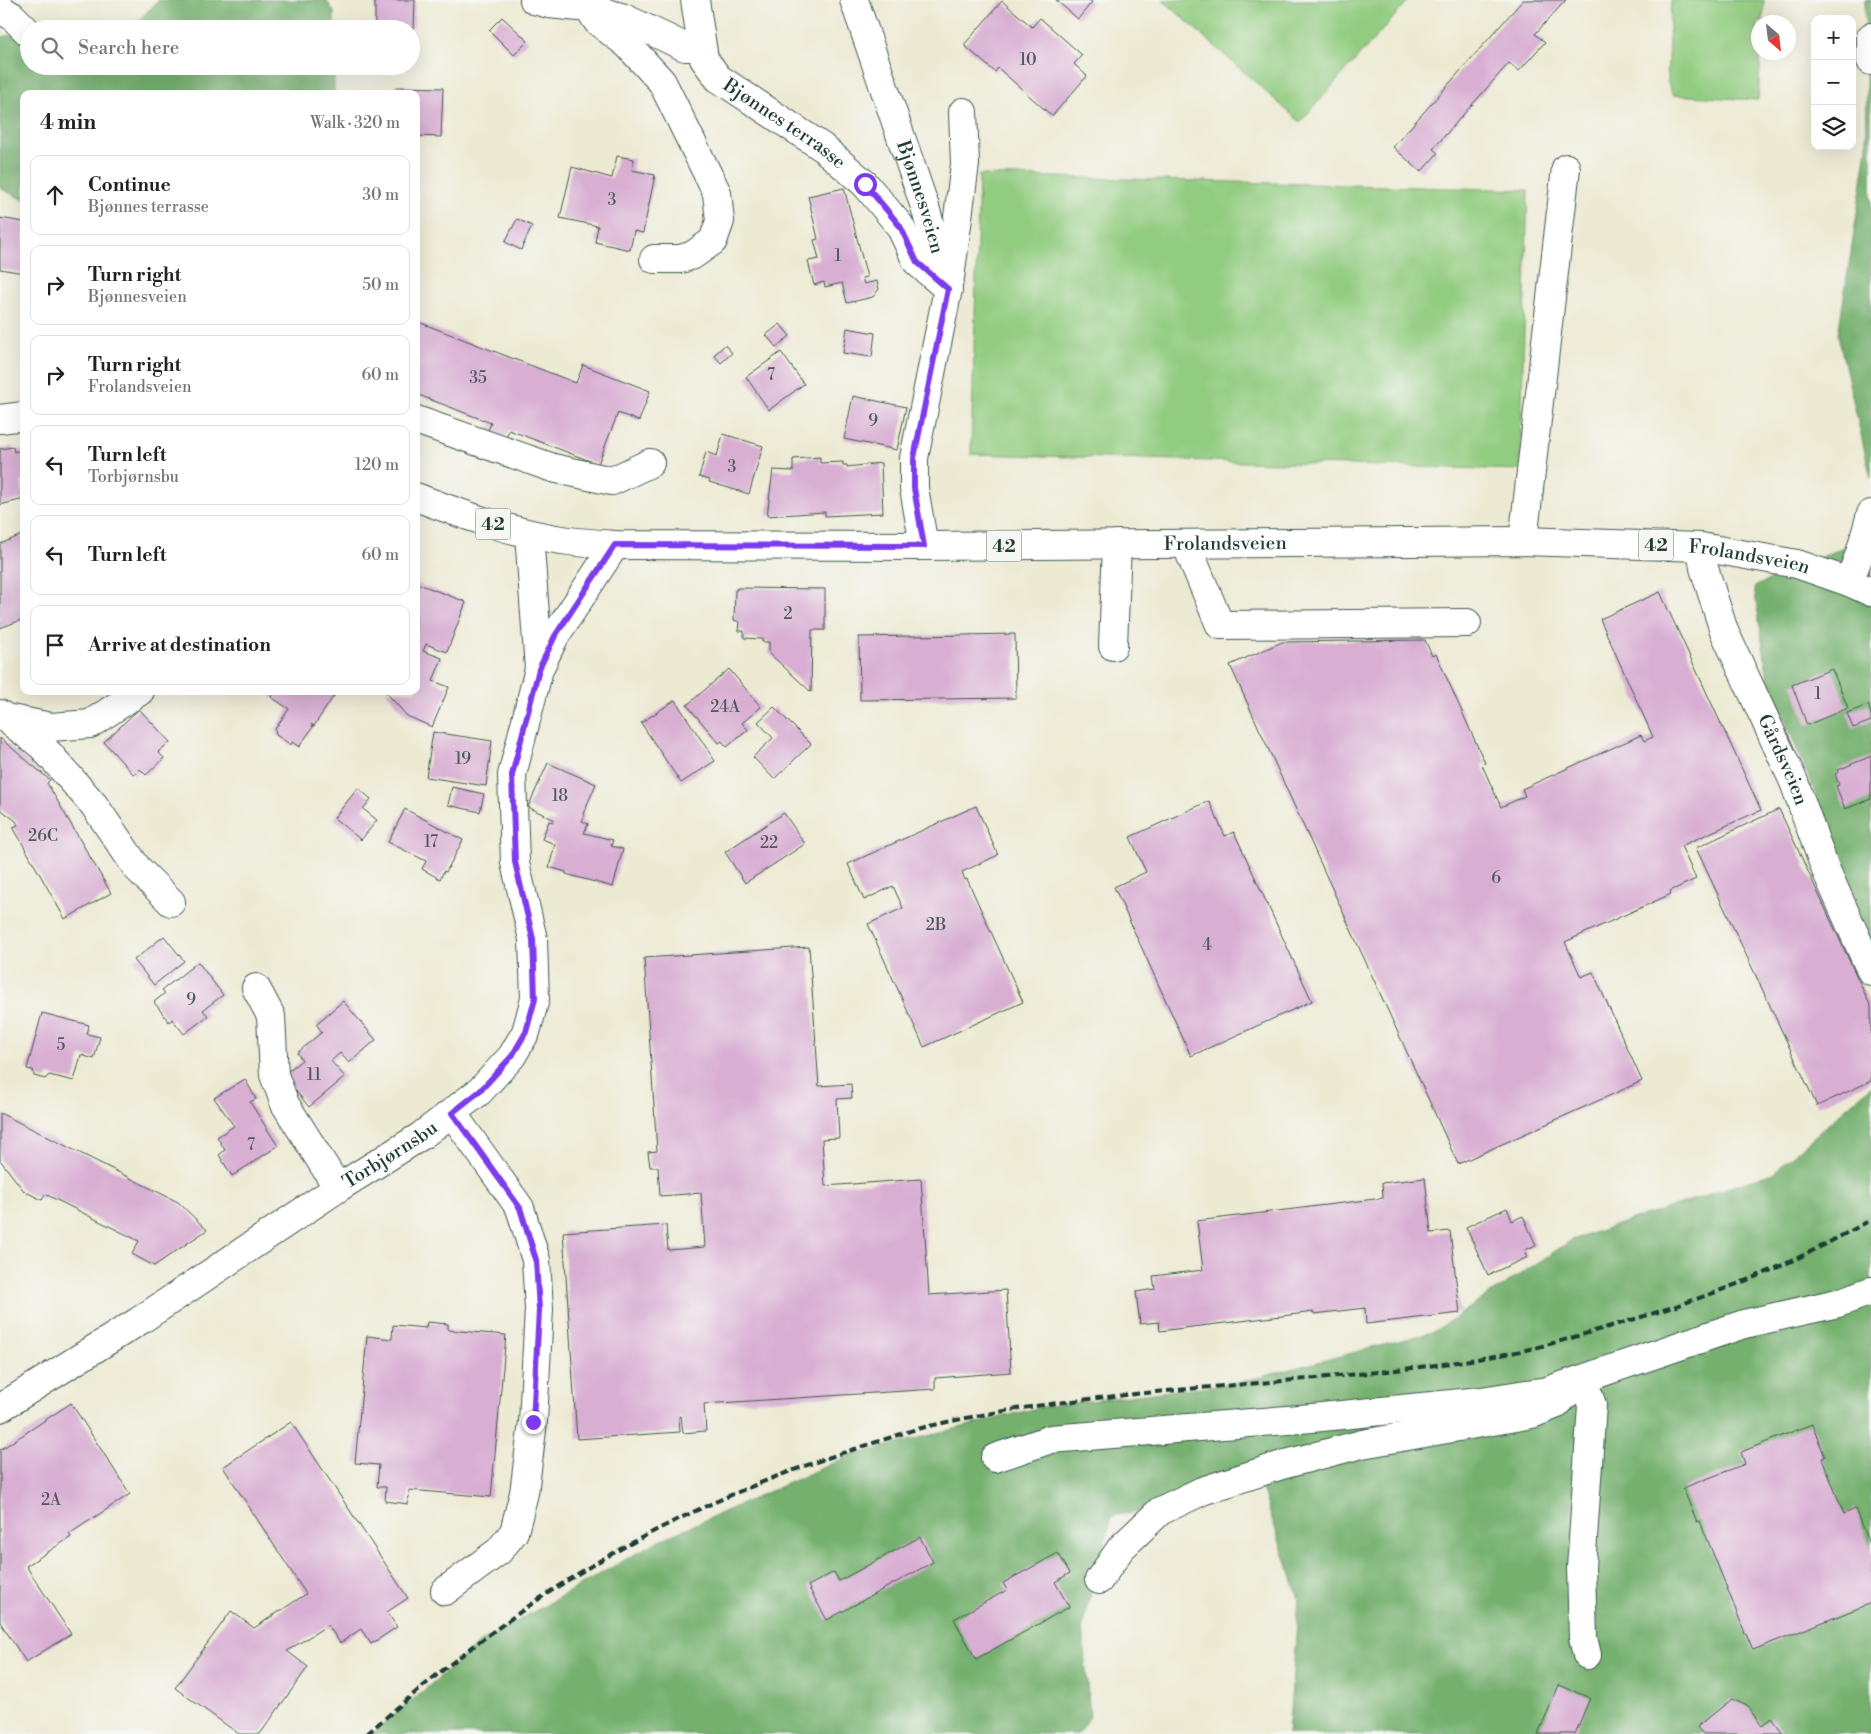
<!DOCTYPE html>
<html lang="en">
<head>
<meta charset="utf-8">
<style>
	:root { --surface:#fff; --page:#f6f6f6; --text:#222; --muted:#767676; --line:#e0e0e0 }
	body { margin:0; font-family:"Libre Bodoni",serif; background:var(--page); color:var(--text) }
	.controls { position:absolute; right:15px; top:15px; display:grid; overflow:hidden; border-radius:10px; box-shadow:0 5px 20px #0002 }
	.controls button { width:45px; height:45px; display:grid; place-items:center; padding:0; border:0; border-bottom:1px solid var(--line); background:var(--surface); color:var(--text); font:25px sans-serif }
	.compass { position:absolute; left:1751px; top:15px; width:45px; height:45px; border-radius:50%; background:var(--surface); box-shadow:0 5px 20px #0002; rotate:152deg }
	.stop { position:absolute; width:15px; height:15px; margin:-11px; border:4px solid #7c3aed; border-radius:50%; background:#fff }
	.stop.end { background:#7c3aed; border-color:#fff; box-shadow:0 1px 5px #0008 }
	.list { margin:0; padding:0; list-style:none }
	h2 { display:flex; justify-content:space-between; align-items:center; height:65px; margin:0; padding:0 20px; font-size:21px }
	h2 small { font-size:16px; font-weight:400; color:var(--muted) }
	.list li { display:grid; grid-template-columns:32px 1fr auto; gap:15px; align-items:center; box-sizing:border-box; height:80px; margin:0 10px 10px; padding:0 10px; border:1px solid var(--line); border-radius:10px }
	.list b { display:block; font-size:19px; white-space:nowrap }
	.list p { margin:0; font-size:16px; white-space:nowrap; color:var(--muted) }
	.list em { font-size:16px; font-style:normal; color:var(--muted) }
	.icon { flex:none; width:28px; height:28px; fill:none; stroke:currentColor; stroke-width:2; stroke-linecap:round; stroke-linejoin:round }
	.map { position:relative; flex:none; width:1871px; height:1734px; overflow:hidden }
	.search { position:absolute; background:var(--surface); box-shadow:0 5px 20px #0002; left:20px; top:20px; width:400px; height:55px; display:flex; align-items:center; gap:12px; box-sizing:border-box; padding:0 18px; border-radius:28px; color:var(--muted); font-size:19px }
	.panel { position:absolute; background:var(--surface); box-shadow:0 5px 20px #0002; left:20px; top:90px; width:400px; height:605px; border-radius:10px }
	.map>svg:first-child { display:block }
	.green { fill:#92cc80; stroke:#58845a }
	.forest { fill:#75b06e; stroke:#4a7651 }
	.building { fill:#d8aed3 }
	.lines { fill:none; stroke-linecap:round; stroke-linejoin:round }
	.minor-casing { stroke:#3e574c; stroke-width:30 }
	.major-casing { stroke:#3e574c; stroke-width:30 }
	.minor { stroke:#fff; stroke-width:28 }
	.major { stroke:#fff; stroke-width:28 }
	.rail { stroke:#1f3d34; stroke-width:4; stroke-dasharray:8 4; stroke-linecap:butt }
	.route { stroke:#7c3aed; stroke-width:6 }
	.labels { text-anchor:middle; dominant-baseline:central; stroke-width:4; stroke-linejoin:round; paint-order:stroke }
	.number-label { font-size:16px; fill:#4d595c }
	.shield { fill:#f6f6f2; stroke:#60746d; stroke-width:1 }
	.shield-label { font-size:18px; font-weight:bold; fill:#1f3d34 }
	.street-label { font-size:19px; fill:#1f3d34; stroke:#f6f6f2 }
</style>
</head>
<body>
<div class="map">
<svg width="1871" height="1734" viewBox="0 0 1871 1734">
	<rect width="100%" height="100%" fill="#f6f6f2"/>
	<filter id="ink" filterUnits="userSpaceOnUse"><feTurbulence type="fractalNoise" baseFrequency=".02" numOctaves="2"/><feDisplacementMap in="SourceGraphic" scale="10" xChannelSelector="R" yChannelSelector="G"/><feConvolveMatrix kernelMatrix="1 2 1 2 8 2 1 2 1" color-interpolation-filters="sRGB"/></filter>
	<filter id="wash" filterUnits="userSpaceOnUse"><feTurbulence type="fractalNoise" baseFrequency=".0096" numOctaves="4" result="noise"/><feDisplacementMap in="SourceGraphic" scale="20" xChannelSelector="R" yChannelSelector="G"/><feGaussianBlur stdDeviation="1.12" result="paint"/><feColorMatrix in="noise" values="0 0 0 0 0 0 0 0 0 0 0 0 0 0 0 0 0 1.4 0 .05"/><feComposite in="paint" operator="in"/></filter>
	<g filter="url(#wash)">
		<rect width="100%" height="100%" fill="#edead4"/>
		<!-- green -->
		<path class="green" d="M 1163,0 L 1409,0 L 1300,122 Z
			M 1671,0 L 1764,0 L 1763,22 L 1758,22 L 1758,52 L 1761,53 L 1758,100 L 1673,95 L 1667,81 Z
			M 979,175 L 1528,190 L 1520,470 L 971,454 Z"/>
		<!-- forest -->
		<path class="forest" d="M 159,0 L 326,0 L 334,12 L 334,29 L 51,29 L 97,21 L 134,25 Z
			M 1865,0 L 1871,0 L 1871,478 L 1838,335 L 1867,149 Z
			M 29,32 L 29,66 L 334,66 L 334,94 L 24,94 L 24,200 L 0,188 L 0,37 Z
			M 1871,535 L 1871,985 L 1846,868 L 1768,679 L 1754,587 Z
			M 1871,1086 L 1871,1734 L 1288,1734 L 1299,1599 L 1262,1489 L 1112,1516 L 1082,1626 L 1090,1717 L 1078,1734 L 372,1734 L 481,1642 L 658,1541 L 849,1456 L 1041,1407 L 1241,1382 L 1433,1332 L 1572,1240 L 1773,1173 Z"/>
		<g id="blocks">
			<!-- building -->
			<path class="building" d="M 375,0 L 415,0 L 414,28 L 375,27 Z
				M 1056,0 L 1089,0 L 1092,2 L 1078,19 Z
				M 1523,0 L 1566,0 L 1535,34 L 1545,42 L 1519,71 L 1509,63 L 1433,149 L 1438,153 L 1421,172 L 1393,147 Z
				M 1002,1 L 1032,27 L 1040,18 L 1082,55 L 1074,64 L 1087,76 L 1052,116 L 998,68 L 995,72 L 964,45 Z
				M 502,17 L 528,41 L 514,55 L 489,30 Z
				M 396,87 L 443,88 L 441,137 L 416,136 L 416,94 L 395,94 Z
				M 617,156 L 634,159 L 632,170 L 655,175 L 643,233 L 634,231 L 630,250 L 595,242 L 598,226 L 560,218 L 572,167 L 612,178 Z
				M 844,188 L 867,277 L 862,278 L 864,284 L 877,281 L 879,289 L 873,297 L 847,303 L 842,283 L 825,287 L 824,282 L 814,285 L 808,261 L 819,259 L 814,240 L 818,239 L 808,196 Z
				M 0,218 L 24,222 L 24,273 L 0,269 Z
				M 517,219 L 532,226 L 521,250 L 505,242 Z
				M 416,321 L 576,383 L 583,365 L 650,391 L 639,421 L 618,413 L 598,464 L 509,430 L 505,440 L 487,433 L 491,423 L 416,394 Z
				M 780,324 L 790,336 L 776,347 L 766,335 Z
				M 847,328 L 875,333 L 872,357 L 843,353 Z
				M 725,345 L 732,353 L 721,363 L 714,355 Z
				M 781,352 L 804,384 L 769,410 L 746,377 Z
				M 853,396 L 906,407 L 897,450 L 844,439 Z
				M 723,434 L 763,446 L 749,494 L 709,482 L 710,480 L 699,477 L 706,452 L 717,456 Z
				M 13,447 L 14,452 L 24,449 L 24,481 L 21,482 L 24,499 L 0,505 L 0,449 Z
				M 820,457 L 820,463 L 843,462 L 843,465 L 847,465 L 847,467 L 881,463 L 883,513 L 825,516 L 825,512 L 767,516 L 773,470 L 793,471 L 793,459 Z
				M 24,534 L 24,619 L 0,628 L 0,544 Z
				M 416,583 L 466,602 L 447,652 L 426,644 L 423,651 L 442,658 L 433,681 L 449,687 L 432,727 L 407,716 L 385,691 L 416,691 Z
				M 737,588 L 825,589 L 825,630 L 812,630 L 811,692 L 769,653 L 769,642 L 762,642 L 762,639 L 744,638 L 744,631 L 739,631 L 740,622 L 734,620 L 735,590 L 737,590 Z
				M 1660,592 L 1761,810 L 1681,846 L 1696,879 L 1670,891 L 1671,894 L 1565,942 L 1581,977 L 1593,972 L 1642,1081 L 1458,1164 L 1230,665 L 1282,642 L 1425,640 L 1432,656 L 1436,654 L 1485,763 L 1482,765 L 1501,807 L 1525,796 L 1522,789 L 1641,735 L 1644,741 L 1653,737 L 1600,619 Z
				M 1015,634 L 1016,698 L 860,700 L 859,637 Z
				M 729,669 L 761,707 L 742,723 L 748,730 L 727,747 L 722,741 L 719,743 L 687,705 Z
				M 1832,669 L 1848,708 L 1807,725 L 1792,685 Z
				M 275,691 L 337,691 L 314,726 L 311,724 L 313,727 L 299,747 L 292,742 L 291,745 L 276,735 L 275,729 L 289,709 L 271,697 Z
				M 675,700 L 715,761 L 681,783 L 641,723 Z
				M 1868,705 L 1871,713 L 1871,721 L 1853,728 L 1847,713 Z
				M 774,707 L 811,744 L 774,779 L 753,757 L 773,738 L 758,722 Z
				M 139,709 L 170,742 L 158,752 L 164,758 L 146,775 L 140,769 L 134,775 L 104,742 Z
				M 433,732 L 492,741 L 486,786 L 426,777 Z
				M 0,738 L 50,780 L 47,783 L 111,893 L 65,919 L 13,827 L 18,825 L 16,821 L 0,809 Z
				M 1871,756 L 1871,799 L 1845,809 L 1836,786 L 1839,785 L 1835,774 L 1839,772 L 1838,770 Z
				M 548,763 L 596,784 L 583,814 L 585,815 L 582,821 L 588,824 L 584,833 L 613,840 L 611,846 L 623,849 L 613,887 L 566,874 L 566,872 L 549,867 L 555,844 L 542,839 L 549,821 L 554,822 L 555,820 L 528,807 Z
				M 452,787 L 484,794 L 480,812 L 448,805 Z
				M 358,788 L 371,799 L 363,809 L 377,820 L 361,840 L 334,818 Z
				M 1209,801 L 1225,836 L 1234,832 L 1312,1001 L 1191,1056 L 1114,887 L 1146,872 L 1130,837 Z
				M 976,806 L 998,855 L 962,872 L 965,880 L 967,879 L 1023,1002 L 924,1047 L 868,924 L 903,908 L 893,886 L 864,900 L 848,864 Z
				M 405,809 L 463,840 L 446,872 L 444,871 L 440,879 L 422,869 L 426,861 L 388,842 Z
				M 1779,809 L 1871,1007 L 1871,1081 L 1817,1106 L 1696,848 Z
				M 784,813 L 805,844 L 745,883 L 725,852 Z
				M 164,936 L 184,961 L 154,985 L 134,960 Z
				M 809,947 L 819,1086 L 851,1084 L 852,1098 L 837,1099 L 839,1138 L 822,1139 L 825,1186 L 921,1179 L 929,1295 L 1006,1290 L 1011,1372 L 935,1378 L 935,1389 L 704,1404 L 706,1431 L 683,1433 L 681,1416 L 679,1416 L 680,1432 L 577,1439 L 563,1232 L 666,1225 L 668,1250 L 705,1247 L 701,1193 L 660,1196 L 658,1167 L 650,1167 L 648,1152 L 657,1151 L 644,958 Z
				M 198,962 L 223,995 L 203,1010 L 208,1016 L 184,1034 L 172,1019 L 169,1022 L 154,1002 L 165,993 L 162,990 Z
				M 343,1001 L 376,1040 L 349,1063 L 340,1053 L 331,1061 L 345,1077 L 309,1107 L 283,1075 L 302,1060 L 297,1053 L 322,1032 L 316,1024 Z
				M 42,1013 L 89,1025 L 87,1034 L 100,1037 L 94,1059 L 81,1055 L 74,1081 L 49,1075 L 45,1079 L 34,1076 L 33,1070 L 27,1069 Z
				M 245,1079 L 256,1099 L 250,1102 L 278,1146 L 232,1176 L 219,1155 L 225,1150 L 217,1137 L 234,1126 L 214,1098 Z
				M 0,1113 L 178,1202 L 207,1230 L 154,1266 L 132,1254 L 139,1241 L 45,1194 L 42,1200 L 24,1191 L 0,1160 Z
				M 1425,1178 L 1431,1233 L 1450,1231 L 1460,1313 L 1366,1324 L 1365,1308 L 1314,1314 L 1314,1312 L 1160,1331 L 1159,1322 L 1140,1324 L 1136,1292 L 1155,1289 L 1153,1276 L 1203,1270 L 1197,1221 L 1383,1198 L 1382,1183 Z
				M 1507,1208 L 1512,1221 L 1523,1216 L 1536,1245 L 1525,1250 L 1528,1257 L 1488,1275 L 1466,1227 Z
				M 427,1322 L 448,1324 L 448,1330 L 506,1335 L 491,1497 L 409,1490 L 408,1504 L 385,1501 L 386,1487 L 377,1487 L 379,1465 L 355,1463 L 367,1336 L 392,1339 L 393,1325 L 426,1328 Z
				M 71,1403 L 130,1494 L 69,1534 L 71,1537 L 26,1566 L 71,1634 L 26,1662 L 0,1622 L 0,1450 Z
				M 291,1422 L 408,1598 L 387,1612 L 397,1627 L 371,1644 L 361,1629 L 340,1643 L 328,1625 L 287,1651 L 308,1667 L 260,1734 L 239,1734 L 175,1688 L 231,1611 L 254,1628 L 306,1594 L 223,1467 Z
				M 1812,1424 L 1825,1457 L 1822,1458 L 1844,1514 L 1855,1509 L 1871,1549 L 1871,1603 L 1753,1650 L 1746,1633 L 1745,1633 L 1700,1521 L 1697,1522 L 1683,1488 L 1745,1464 L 1741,1452 Z
				M 920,1537 L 933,1562 L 827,1620 L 808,1586 L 834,1572 L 839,1581 Z
				M 1058,1553 L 1070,1573 L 1055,1582 L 1069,1607 L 976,1659 L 954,1619 L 1007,1590 L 1003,1583 Z
				M 1559,1685 L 1590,1698 L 1575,1734 L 1538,1734 Z
				M 1732,1699 L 1747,1706 L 1762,1726 L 1771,1718 L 1783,1734 L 1703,1734 L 1697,1727 Z"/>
		</g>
	</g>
	<g filter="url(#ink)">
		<use href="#blocks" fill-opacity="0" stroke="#3e574c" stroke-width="1"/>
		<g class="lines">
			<!-- minor casing -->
			<g class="minor-casing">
				<g id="minor">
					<path d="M 534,0 L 549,4 L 589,8 L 624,18 L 685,47 L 701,47"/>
					<path id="s1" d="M 695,0 L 704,59 L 718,78 L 822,147 L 865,184 L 900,226 L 917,262 L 948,289"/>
					<path id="s2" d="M 854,0 L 925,207 L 948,289 L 914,458 L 914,488 L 924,546"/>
					<path d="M 589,8 L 597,21 L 628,45 L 662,82 L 717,193 L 720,221 L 713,241 L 693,255 L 681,259 L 654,259"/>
					<path d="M 0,9 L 12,16 L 29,33"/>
					<path d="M 1871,37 L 1871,61"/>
					<path d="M 950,278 L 965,164 L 963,112"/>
					<path d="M 416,420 L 553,468 L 612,481 L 650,463"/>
					<path d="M 529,534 L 539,668"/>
					<path d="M 1523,541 L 1566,168"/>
					<path d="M 1186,544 L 1220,625 L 1467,623"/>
					<path id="s3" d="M 1701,547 L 1704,568 L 1724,631 L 1794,782 L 1825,868 L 1871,971"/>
					<path d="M 1849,582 L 1860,553 L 1871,514"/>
					<path d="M 1113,646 L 1117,544"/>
					<path d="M 0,714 L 41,745 L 94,805 L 137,868 L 171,902"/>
					<path d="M 11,719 L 51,727 L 90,724 L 140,691"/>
					<path d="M 256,988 L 271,1016 L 274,1075 L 285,1104 L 338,1188"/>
					<path d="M 1577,1382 L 1587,1391 L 1592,1405 L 1581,1568 L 1583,1638 L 1587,1655"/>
					<path id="s4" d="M 0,1408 L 139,1321 L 338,1188 L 421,1136 L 480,1091 L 512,1056 L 526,1032 L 535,999 L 533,939 L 515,863 L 512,775 L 539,669 L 555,636 L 615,545"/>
					<path d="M 995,1458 L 1051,1439 L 1312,1418 L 1481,1401 L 1547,1391 L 1744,1324 L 1838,1303 L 1871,1291"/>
					<path d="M 1099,1580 L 1121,1548 L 1160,1511 L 1202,1491 L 1282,1465 L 1362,1444 L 1532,1414 L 1557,1404 L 1568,1392"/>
					<path d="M 445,1591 L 499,1551 L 514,1532 L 524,1493 L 533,1422 L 539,1309 L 536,1260 L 520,1208 L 452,1113"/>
				</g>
			</g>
			<!-- major casing -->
			<g class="major-casing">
				<g id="major">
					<path d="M 0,419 L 24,416"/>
					<path id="s5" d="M 416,497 C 466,516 516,534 569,541 C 584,543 600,544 615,545 L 924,546 L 1523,541 L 1701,547 L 1797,564 L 1849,582 L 1871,592"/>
				</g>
			</g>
			<!-- minor -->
			<use href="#minor" class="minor"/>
			<!-- major -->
			<use href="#major" class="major"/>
			<!-- rail -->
			<path class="rail" d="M 367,1734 C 418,1689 470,1647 526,1608 C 624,1539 741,1485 855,1449 C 878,1442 901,1433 925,1427 C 1115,1382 1313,1389 1506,1354 C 1540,1348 1574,1337 1608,1327 C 1660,1312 1711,1295 1762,1274 C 1799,1259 1835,1239 1871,1220"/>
		</g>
	</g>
	<g class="lines" filter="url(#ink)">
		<!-- route -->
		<path class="route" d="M 533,1422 L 539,1310 L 536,1260 L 520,1208 L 452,1113 L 480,1091 L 512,1056 L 526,1032 L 535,999 L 533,939 L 515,862 L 512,775 L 539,669 L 555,636 L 615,545 L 924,546 L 914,488 L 914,458 L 948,289 L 917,262 L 900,226 L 865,184"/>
	</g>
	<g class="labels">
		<!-- number labels -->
		<g class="number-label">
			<text x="1028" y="60">10</text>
			<text x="612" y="200">3</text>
			<text x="838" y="256">1</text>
			<text x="771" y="375">7</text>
			<text x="478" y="378">35</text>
			<text x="873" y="421">9</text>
			<text x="732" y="467">3</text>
			<text x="788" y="614">2</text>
			<text x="1818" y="694">1</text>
			<text x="725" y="707">24A</text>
			<text x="463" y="759">19</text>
			<text x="560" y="796">18</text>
			<text x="43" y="836">26C</text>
			<text x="431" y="842">17</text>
			<text x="769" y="843">22</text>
			<text x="1496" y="878">6</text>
			<text x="936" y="925">2B</text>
			<text x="1207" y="945">4</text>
			<text x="191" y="1000">9</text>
			<text x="61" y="1045">5</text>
			<text x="314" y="1075">11</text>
			<text x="251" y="1145">7</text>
			<text x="51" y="1500">2A</text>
		</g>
		<!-- shield labels -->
		<g class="shield">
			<rect x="475.5" y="508.5" width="35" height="31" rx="4"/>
			<rect x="1638.5" y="529.5" width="35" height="31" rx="4"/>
			<rect x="986.5" y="530.5" width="35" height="31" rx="4"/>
		</g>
		<g class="shield-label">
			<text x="493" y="524">42</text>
			<text x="1656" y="545">42</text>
			<text x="1004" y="546">42</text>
		</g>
		<!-- street labels -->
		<g class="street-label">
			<text stroke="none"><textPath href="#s1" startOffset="164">Bjønnes terrasse</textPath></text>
			<text stroke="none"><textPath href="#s2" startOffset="208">Bjønnesveien</textPath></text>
			<text stroke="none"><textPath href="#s5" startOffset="816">Frolandsveien</textPath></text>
			<text stroke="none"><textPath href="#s5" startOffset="1341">Frolandsveien</textPath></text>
			<text stroke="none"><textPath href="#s3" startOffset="229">Gårdsveien</textPath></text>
			<text stroke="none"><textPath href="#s4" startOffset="465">Torbjørnsbu</textPath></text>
		</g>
	</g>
</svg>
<div class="controls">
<button>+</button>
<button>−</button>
<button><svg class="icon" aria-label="layers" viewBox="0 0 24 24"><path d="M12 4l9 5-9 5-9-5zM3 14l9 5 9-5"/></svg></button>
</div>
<svg class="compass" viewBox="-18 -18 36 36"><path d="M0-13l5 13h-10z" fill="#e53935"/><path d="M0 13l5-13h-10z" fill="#767676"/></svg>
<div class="stop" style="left:865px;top:184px"></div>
<div class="stop end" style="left:533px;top:1422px"></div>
<div class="search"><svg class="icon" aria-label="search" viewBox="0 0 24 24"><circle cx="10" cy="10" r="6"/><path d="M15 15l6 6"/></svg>Search here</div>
<section class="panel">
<h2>4 min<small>Walk · 320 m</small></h2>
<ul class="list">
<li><svg class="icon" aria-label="ahead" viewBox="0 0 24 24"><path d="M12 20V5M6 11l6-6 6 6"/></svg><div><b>Continue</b><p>Bjønnes terrasse</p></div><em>30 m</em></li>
<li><svg class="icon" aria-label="right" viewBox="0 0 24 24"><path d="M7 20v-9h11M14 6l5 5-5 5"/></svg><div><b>Turn right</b><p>Bjønnesveien</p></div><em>50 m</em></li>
<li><svg class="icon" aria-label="right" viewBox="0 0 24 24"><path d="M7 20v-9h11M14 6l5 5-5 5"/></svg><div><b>Turn right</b><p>Frolandsveien</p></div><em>60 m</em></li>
<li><svg class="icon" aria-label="left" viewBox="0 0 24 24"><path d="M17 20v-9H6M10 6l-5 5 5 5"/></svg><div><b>Turn left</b><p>Torbjørnsbu</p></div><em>120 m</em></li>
<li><svg class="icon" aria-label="left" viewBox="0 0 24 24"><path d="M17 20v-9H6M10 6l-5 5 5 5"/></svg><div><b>Turn left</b></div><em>60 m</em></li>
<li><svg class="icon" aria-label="arrive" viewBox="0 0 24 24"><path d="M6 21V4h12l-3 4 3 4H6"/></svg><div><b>Arrive at destination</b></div></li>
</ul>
</section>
</div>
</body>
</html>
